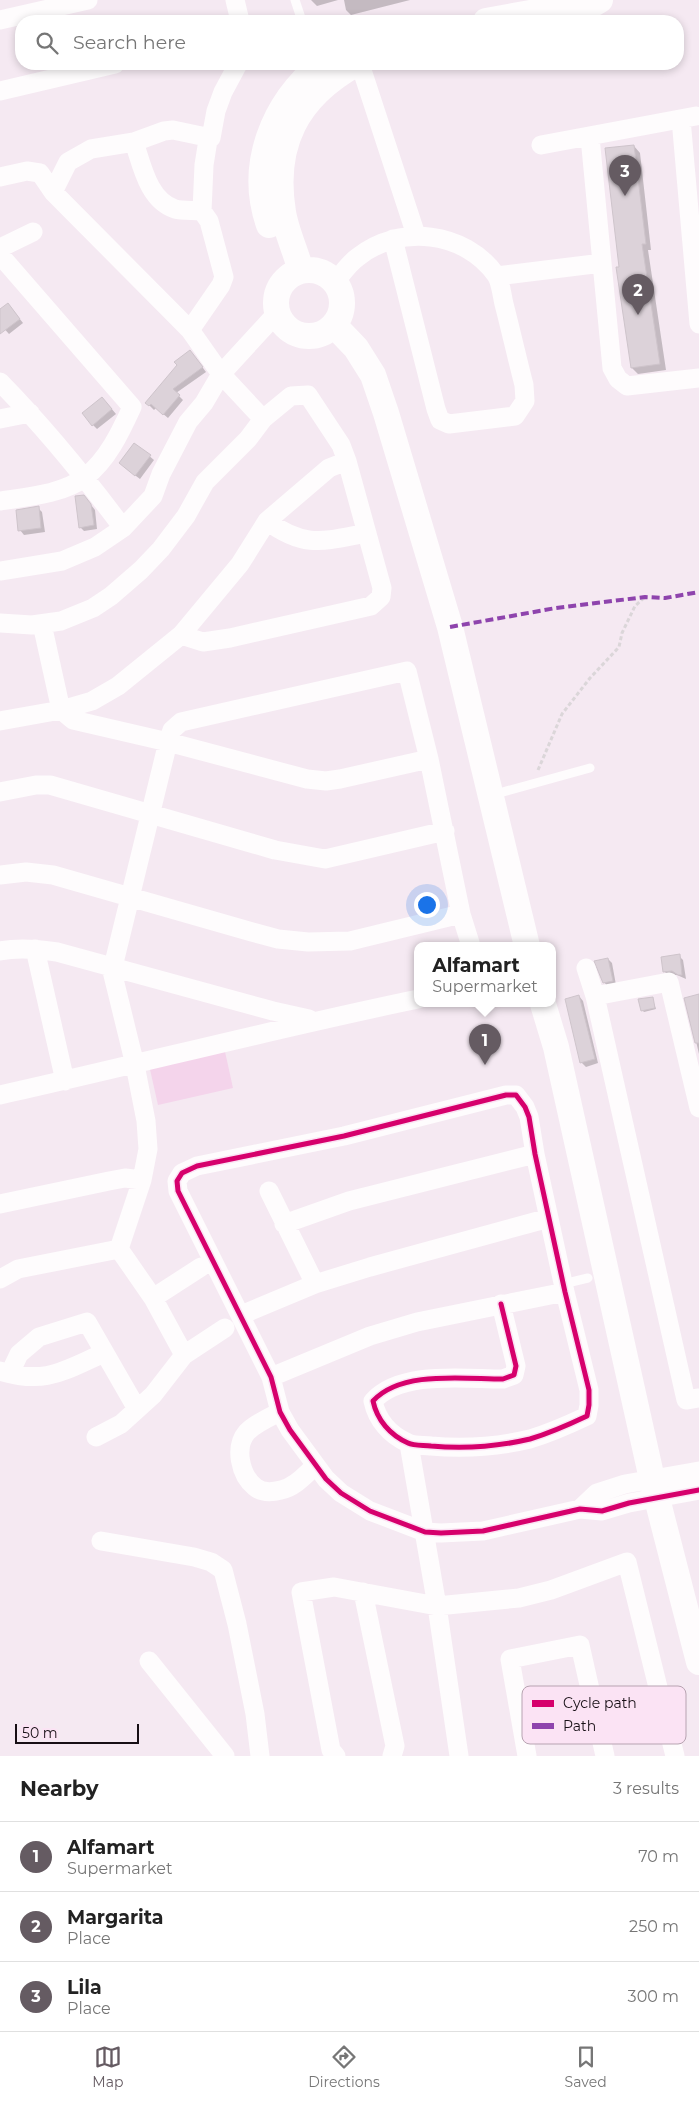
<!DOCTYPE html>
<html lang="en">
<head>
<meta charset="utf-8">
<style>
	:root { --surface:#fff; --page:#f6f6f6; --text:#222; --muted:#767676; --line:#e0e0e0; --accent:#655b62 }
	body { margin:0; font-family:Montserrat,sans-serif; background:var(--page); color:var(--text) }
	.scale { position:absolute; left:15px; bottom:12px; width:124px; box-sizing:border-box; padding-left:5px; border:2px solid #170f15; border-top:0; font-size:14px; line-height:18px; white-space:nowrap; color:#170f15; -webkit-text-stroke:4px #fbe3f4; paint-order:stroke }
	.you { position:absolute; left:426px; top:904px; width:18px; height:18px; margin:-12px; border:4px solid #fff; border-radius:50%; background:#1a73e8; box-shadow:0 0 0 8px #1a73e833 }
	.badge { display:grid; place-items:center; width:32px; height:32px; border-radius:50%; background:var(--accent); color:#fff; font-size:16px; font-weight:700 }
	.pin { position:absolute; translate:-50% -41px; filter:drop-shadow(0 1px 2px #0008) }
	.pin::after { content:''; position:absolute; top:26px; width:18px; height:15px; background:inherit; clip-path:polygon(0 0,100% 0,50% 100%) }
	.popup { position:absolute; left:414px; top:942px; width:142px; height:65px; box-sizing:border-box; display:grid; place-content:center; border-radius:10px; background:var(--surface); filter:drop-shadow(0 1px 4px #0005); font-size:16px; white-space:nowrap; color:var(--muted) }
	.popup b { font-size:19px; color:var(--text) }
	.popup::after { content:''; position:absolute; left:50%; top:100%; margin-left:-10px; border:10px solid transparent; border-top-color:var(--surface) }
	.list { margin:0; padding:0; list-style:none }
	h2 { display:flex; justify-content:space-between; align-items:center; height:65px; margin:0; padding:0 20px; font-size:21px }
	h2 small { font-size:16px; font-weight:400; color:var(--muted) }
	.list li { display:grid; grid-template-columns:32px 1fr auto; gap:15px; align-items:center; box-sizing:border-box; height:70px; padding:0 20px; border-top:1px solid var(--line) }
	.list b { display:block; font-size:19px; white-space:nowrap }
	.list p { margin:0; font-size:16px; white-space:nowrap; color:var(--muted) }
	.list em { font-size:16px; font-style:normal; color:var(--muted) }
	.icon { flex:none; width:28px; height:28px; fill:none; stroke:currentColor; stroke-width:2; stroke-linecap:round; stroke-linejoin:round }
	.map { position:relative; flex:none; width:699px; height:1756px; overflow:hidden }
	.search { position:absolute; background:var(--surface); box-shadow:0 2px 8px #0003; left:15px; right:15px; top:15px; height:55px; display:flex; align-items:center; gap:12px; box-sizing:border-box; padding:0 18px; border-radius:20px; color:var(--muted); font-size:19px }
	.sheet { height:275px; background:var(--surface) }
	nav { display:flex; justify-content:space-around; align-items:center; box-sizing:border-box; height:70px; border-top:1px solid var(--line); background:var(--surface); font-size:14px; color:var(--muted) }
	nav a { display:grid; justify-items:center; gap:2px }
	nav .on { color:var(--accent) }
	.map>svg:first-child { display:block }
	.green { fill:#f4d4eb }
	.shadow { fill:#0003 }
	.building { fill:#dcd2d9; stroke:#cec4cb }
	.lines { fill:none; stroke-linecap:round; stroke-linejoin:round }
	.path { stroke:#dbd6d9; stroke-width:3; stroke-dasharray:4 2.5; stroke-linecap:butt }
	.lane { stroke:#fefcfd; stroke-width:9 }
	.street { stroke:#fefcfd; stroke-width:19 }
	.secondary { stroke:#fefcfd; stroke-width:26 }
	.quiet { stroke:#8e44ad; stroke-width:4; stroke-dasharray:8 4; stroke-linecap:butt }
	.cycleway-casing { stroke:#fbe3f4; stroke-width:8 }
	.cycleway { stroke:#d6006c; stroke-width:5 }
	.key { fill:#fbe3f4; stroke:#b7a3b1; stroke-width:1 }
	.key-label { font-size:14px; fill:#170f15 }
</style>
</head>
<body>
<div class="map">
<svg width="699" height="1756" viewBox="0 0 699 1756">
	<rect width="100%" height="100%" fill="#f5e9f2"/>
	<!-- green -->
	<path class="green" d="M 224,1047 L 233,1088 L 158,1105 L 149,1065 Z"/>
	<!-- shadow -->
	<path class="shadow" d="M 311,0 L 338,0 L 317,6 Z
		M 344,0 L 410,0 L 351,15 L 346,10 Z
		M 634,146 L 640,153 L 651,250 L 648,250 L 666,370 L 638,374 L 632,368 L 620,268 Z
		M 12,309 L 23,323 L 9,334 L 0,324 L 0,311 Z
		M 194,356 L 206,372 L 176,393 L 183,400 L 168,418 L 156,408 L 154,410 L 147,403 Z
		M 106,402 L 116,414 L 97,429 L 93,425 Z
		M 135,444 L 154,460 L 140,479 L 124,467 Z
		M 88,501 L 95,510 L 97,529 L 84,531 L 80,527 Z
		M 38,508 L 42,512 L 45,532 L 24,535 L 20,530 Z
		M 679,956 L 683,960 L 686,979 L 677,975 L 668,975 L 664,971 Z
		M 608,959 L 612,963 L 616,985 L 608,987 L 604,982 Z
		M 579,996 L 583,1001 L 598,1063 L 586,1067 L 581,1062 Z
		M 699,997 L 699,1054 L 686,999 Z
		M 652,998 L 656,1009 L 644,1012 L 642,1010 Z"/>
	<!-- building -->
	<path class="building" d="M 634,145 L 646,244 L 642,244 L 660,364 L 631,368 L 616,267 L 619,267 L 605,148 Z
		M 8,303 L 20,319 L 0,334 L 0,309 Z
		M 190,350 L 203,367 L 173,389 L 180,395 L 163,415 L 151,404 L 149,406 L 145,403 L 177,365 L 174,362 Z
		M 102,397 L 112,409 L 92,426 L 82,413 Z
		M 134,443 L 151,455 L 135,476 L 119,463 Z
		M 84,495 L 91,504 L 94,525 L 79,528 L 75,496 Z
		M 39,506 L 41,528 L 18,531 L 16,510 Z
		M 680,954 L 682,975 L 678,975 L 672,971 L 663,972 L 661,957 Z
		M 608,958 L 613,981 L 603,983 L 594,961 Z
		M 699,994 L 699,1043 L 695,1043 L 684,998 Z
		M 579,995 L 595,1059 L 580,1063 L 565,999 Z
		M 653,997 L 655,1008 L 641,1011 L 638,999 Z"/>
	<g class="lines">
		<!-- path -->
		<path class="path" d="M 538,770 L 562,714 L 590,678 L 619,647 L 622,633 L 635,606 L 645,597"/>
		<!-- lane -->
		<path class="lane" d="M 295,0 L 302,21
			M 492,795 L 590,768
			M 563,1284 L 588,1278"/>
		<!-- street -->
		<path class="street" d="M 235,0 L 240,21
			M 0,20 L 88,0
			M 360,64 L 416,235
			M 0,91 L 115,64
			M 681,119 L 699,324
			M 590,137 L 612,368 L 618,379 L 627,386 L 699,378
			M 134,142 C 142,165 148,200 175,209 C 183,211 194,210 202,211
			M 541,145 L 696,116
			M 0,177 L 27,171 L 40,173 L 53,192 L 190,330 L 221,374 L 263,419
			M 53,192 L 68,162 L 91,149 L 134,142 L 164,131 L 173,130 L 211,138
			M 0,248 L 33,232
			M 0,255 L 132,407 C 121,431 107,461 85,477 C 64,494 26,497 0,501
			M 497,276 L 602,263
			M 335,282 C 342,274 349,263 358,257 C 399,224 465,231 496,275 C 501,282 502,296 504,304 C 511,331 517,358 524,385 L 525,401 L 515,416 L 449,424 L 440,420 L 436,409 L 393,239
			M 190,330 L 221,285 L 224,277 L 209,221 L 202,211 L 204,165 L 208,140 L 211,138 L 216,111 L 223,92 L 238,64
			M 0,382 C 45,428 85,477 123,528
			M 0,419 L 30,413
			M 267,521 C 305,549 324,541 367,533
			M 0,571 L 62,561 L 95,547 L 123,528 L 153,496 L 161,474 L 188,422 L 204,403 L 221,374 L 277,313
			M 0,623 L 32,625 L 61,621 L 93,608 L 111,596 L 141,570 L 161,549 L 186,516 L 205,482 L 248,439 L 263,419 L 291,396 L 308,395 L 341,445 L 347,461 L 382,588 L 381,597 L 371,606 L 230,638 L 203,642 L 181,635
			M 42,624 L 61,710 L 73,720 L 168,742 L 307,779 L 326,781 L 340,779 L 429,759
			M 0,721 L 61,710 L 92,701 L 118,686 L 181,635 L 240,564 L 267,521 L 329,468 L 347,461
			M 0,792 L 36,785 L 50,785 L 275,850 L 325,859 L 445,831
			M 0,875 L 26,872 L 53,875 L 252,932 L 278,939 L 308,942 L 350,941 L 461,914
			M 35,949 L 65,1081
			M 0,951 C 19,947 38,949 57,952 L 273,1011 L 309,1019
			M 586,968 L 595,996 L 686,1400 L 699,1398
			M 595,996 L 669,982 L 699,1108
			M 0,1095 C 139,1064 278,1028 418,999
			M 269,1191 L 315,1284
			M 0,1204 L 109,1181 L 125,1178 L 142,1180
			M 284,1224 L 349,1201 L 535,1154
			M 119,1249 L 142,1180 L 148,1149 L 146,1121 L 135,1065 L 112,971 L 168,742 L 172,730 L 181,722 L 407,671 L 429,759 L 461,914 L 471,946
			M 119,1249 L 153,1298 L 184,1355
			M 0,1279 L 18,1269 L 119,1249
			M 153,1298 L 201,1267
			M 501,1304 L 516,1366 L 514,1375 L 503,1379 C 464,1379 401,1370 373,1401 C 377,1420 390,1435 408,1443 C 414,1446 424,1445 431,1446 C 465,1449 496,1447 530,1439 C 550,1433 568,1425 587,1416 L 589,1405 L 589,1390 L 565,1292 L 535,1154 L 529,1117 L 525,1107 L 516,1095 L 506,1095 L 344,1136 L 197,1166 L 182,1173 L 177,1181 L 178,1191 L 271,1377 L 280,1412 L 290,1430 L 326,1479 L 341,1493 L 370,1511 L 425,1532 L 441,1533 L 483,1531 L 580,1509 L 602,1511 L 629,1503 L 699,1490
			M 241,1315 L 315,1284 L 370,1267 L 549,1218
			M 0,1371 C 46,1385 63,1371 104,1353
			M 10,1373 L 19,1354 L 39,1337 L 87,1322 L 137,1409
			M 271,1377 L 370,1336 L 417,1322 L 565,1292
			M 280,1412 C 270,1417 256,1423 247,1432 C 234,1447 240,1475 255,1487 C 262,1493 273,1492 281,1490 C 295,1487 305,1475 315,1466
			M 96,1437 L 121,1424 L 153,1395 L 184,1355 L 225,1328
			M 409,1444 L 437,1606 L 459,1756
			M 580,1509 L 597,1493 L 625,1484 L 699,1471
			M 101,1541 L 194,1557 L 211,1562 L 223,1570 L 237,1624 L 255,1714 L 260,1756
			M 363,1592 L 395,1746 L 392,1756
			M 149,1661 L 225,1756
			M 336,1756 L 331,1750 L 301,1592 L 334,1587 L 437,1606 L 519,1598 L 551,1590 L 627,1562 L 675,1756
			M 527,1756 L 510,1659 L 580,1645 L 605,1756"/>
		<!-- secondary -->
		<path class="secondary" d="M 486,21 L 547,10 L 567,0
			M 564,21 L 600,0
			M 269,225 C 248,165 273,103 321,64
			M276 303a33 33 0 1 1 66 0a33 33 0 1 1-66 0Z
			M 301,271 C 296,252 286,231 283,212 C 272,144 297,97 356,64
			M 334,325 L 356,348 L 373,375 L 386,413 L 450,627 L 527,946
			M 543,1004 L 556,1047 L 652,1479 L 699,1662"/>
		<!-- quiet -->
		<path class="quiet" d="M 450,627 L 556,608 L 645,597 L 665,598 L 699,592"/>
		<!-- cycleway casing -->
		<g class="cycleway-casing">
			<path id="cycleway" d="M 501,1304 L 516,1366 L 514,1375 L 503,1379 C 464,1379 401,1370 373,1401 C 377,1420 390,1435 408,1443 C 414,1446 424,1445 431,1446 C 465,1449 496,1447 530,1439 C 550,1433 568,1425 587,1416 L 589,1405 L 589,1390 L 565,1292 L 535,1154 L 529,1117 L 525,1107 L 516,1095 L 506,1095 L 344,1136 L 197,1166 L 182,1173 L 177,1181 L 178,1191 L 271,1377 L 280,1412 L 290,1430 L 326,1479 L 341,1493 L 370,1511 L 425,1532 L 441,1533 L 483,1531 L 580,1509 L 602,1511 L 629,1503 L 699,1490"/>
		</g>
		<!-- cycleway -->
		<use href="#cycleway" class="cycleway"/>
	</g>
	<!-- legend -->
	<rect x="522" y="1686" width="164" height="58" rx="8" class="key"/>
	<rect x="532" y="1700" width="22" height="7" fill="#d6006c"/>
	<rect x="532" y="1723" width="22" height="6" fill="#8e44ad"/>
	<g class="key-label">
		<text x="563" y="1708">Cycle path</text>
		<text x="563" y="1731">Path</text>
	</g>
</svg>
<div class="scale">50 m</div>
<div class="you"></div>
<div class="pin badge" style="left:485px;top:1065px">1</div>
<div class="popup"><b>Alfamart</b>Supermarket</div>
<div class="pin badge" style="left:638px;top:315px">2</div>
<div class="pin badge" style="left:625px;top:196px">3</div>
<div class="search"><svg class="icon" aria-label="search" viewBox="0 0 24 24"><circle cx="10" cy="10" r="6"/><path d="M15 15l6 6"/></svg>Search here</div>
</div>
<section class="sheet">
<h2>Nearby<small>3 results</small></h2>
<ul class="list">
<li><span class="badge">1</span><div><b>Alfamart</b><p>Supermarket</p></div><em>70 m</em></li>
<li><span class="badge">2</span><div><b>Margarita</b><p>Place</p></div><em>250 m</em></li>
<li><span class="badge">3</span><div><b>Lila</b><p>Place</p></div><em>300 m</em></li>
</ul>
</section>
<nav>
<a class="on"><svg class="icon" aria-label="map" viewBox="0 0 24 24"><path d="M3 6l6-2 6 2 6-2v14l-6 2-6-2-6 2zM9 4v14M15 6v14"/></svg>Map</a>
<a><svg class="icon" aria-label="directions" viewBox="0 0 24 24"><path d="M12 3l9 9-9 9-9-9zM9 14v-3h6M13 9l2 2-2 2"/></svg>Directions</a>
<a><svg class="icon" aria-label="saved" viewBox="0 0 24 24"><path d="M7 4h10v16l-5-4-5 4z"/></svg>Saved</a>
</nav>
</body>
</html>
